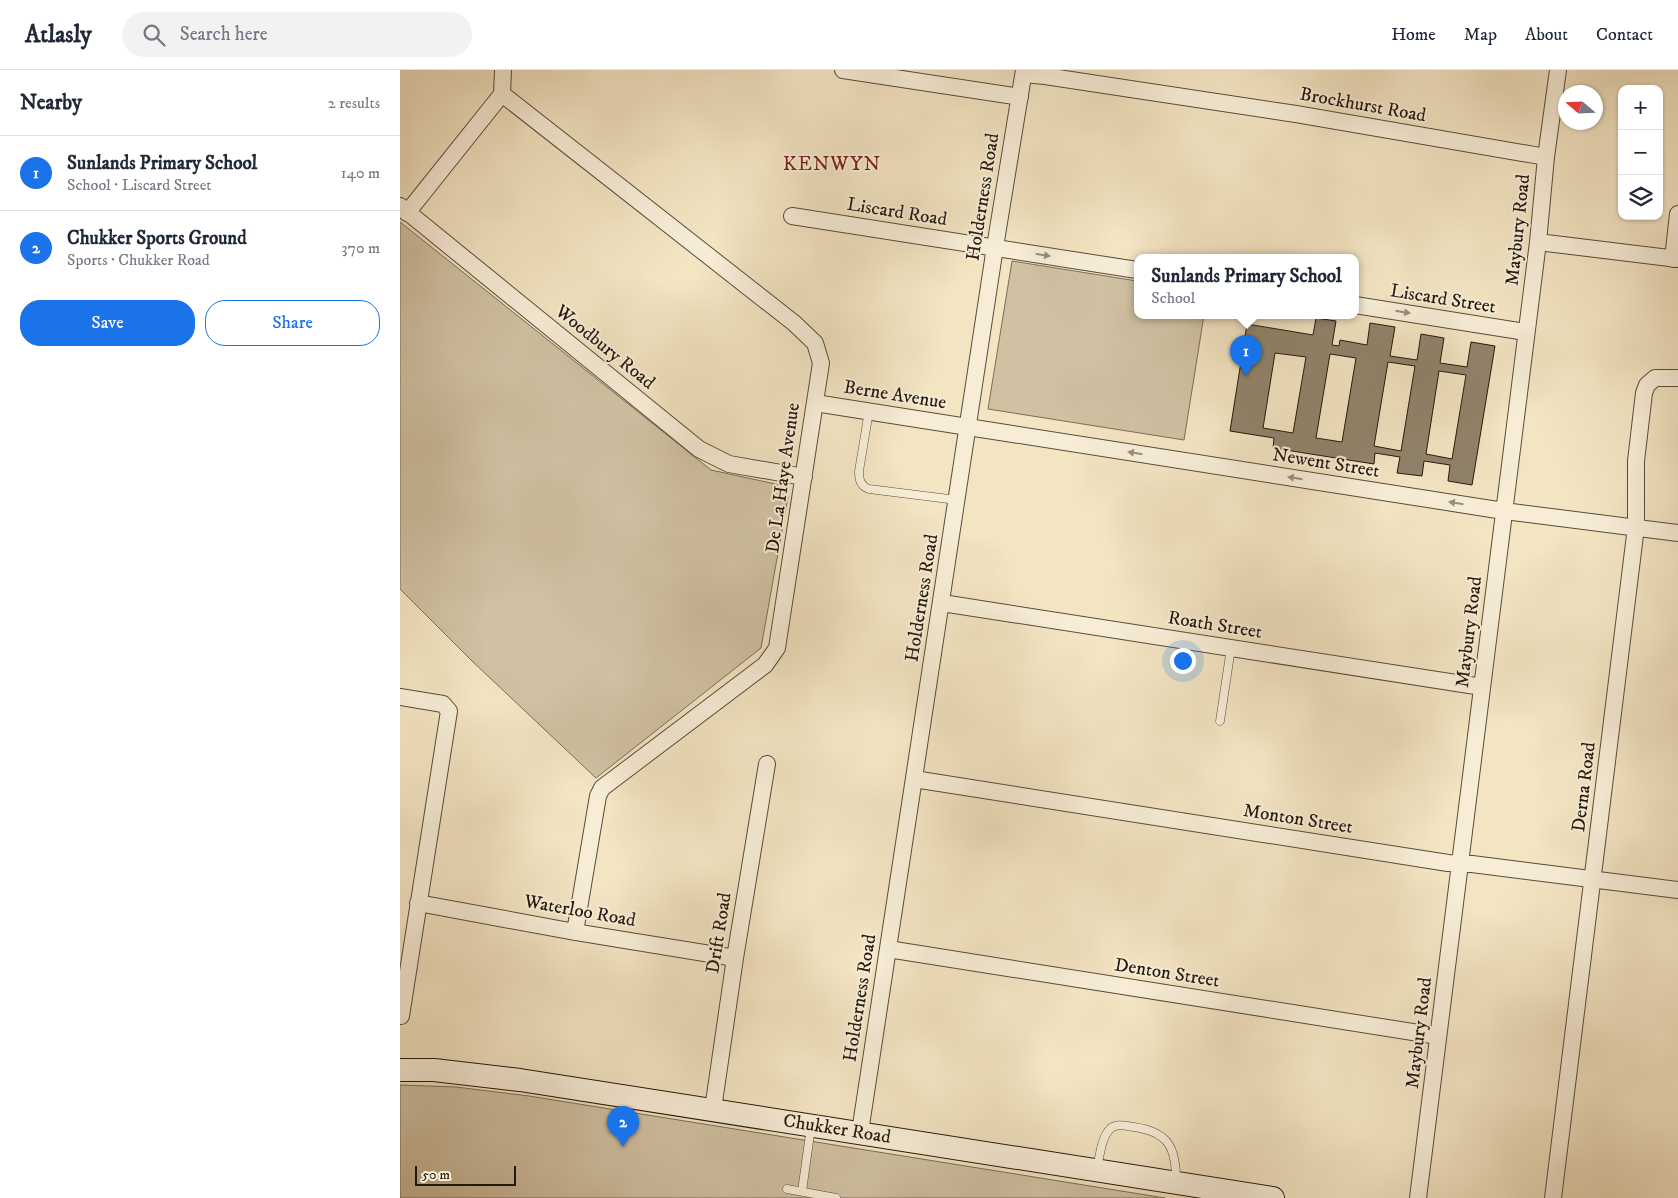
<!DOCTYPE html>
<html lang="en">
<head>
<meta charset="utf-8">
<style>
	:root { --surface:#fff; --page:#f2f2f3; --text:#1f2937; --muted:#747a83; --line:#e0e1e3; --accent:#1a73e8 }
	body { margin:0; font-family:"IM FELL DW Pica",serif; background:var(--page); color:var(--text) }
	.controls { position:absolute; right:15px; top:15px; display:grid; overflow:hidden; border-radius:10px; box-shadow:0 1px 4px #0004 }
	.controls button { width:45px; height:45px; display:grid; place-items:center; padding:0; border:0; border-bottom:1px solid var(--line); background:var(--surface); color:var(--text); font:25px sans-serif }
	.compass { position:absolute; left:1158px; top:15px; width:45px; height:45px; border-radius:50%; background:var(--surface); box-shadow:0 1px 4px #0004; rotate:289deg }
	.scale { position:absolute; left:15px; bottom:12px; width:101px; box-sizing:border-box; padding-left:5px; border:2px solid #24190d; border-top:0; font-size:14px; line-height:18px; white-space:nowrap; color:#24190d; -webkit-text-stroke:4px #f7edd7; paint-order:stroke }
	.you { position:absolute; left:782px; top:590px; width:18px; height:18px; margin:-12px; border:4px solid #fff; border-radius:50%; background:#1a73e8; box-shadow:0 0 0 8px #1a73e833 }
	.badge { display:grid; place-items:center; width:32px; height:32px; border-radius:50%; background:var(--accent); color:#fff; font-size:16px; font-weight:700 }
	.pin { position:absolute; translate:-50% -41px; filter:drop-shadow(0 1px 2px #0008) }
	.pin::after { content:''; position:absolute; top:26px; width:18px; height:15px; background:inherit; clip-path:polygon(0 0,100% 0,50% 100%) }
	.popup { position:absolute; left:734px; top:184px; width:225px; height:65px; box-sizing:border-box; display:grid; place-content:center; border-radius:10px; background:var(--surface); filter:drop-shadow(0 1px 4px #0005); font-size:16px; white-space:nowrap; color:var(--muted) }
	.popup b { font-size:19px; color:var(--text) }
	.popup::after { content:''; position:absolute; left:50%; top:100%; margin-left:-10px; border:10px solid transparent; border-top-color:var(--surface) }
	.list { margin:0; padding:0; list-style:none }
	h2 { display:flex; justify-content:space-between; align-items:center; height:65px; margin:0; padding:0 20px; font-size:21px }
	h2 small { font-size:16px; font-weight:400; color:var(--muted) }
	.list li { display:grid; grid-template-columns:32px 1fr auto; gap:15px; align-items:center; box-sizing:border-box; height:75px; padding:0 20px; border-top:1px solid var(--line) }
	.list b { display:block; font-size:19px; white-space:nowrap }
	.list p { margin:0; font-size:16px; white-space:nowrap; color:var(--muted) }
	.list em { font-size:16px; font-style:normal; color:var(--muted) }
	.actions { display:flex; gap:10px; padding:15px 20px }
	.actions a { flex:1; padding:11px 0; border:1px solid var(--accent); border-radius:20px; text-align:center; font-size:18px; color:var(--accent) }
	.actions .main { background:var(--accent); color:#fff }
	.icon { flex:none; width:28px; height:28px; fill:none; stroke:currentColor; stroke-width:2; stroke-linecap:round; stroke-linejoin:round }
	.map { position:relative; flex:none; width:1278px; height:1128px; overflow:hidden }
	header { display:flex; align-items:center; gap:30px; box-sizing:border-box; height:70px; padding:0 25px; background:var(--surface); border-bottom:1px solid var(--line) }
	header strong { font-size:24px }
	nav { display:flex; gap:28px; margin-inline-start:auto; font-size:18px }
	.search { width:350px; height:45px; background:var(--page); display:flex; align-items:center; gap:12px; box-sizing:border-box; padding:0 18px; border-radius:28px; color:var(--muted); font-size:19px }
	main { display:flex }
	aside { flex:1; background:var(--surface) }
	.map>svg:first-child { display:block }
	.green { fill:#d0c1a3; stroke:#7a6d58 }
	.building { fill:#90836b; stroke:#24190d; fill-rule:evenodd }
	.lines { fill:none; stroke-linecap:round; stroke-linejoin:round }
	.lane-casing { stroke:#584c3a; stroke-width:9 }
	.street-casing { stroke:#584c3a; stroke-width:18 }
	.secondary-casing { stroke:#24190d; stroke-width:24 }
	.lane { stroke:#f7edd7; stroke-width:8 }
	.street { stroke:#f7edd7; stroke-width:16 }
	.secondary { stroke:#f7edd7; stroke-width:22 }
	.oneway { fill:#988e7c }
	.labels { text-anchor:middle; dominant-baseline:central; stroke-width:4; stroke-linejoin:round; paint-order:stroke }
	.street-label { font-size:19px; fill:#24190d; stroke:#f7edd7 }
	.neighbourhood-label { font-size:20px; letter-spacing:1px; fill:#7a1f14; stroke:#f7edd7 }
</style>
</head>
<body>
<header>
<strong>Atlasly</strong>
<div class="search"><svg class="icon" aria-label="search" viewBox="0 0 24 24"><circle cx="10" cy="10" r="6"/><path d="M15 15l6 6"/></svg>Search here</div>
<nav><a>Home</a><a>Map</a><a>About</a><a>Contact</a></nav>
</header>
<main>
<aside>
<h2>Nearby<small>2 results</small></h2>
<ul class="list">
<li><span class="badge">1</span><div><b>Sunlands Primary School</b><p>School · Liscard Street</p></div><em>140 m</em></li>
<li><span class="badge">2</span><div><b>Chukker Sports Ground</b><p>Sports · Chukker Road</p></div><em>370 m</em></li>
</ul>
<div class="actions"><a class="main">Save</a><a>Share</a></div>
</aside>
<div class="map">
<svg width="1278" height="1128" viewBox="0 0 1278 1128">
	<rect width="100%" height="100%" fill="#f3e4c2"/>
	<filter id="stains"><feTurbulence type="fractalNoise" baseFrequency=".004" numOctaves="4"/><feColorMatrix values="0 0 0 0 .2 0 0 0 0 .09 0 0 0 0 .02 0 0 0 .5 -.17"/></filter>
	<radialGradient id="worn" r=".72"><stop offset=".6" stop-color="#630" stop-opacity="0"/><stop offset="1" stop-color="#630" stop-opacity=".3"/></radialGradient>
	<!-- green -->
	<path class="green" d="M 0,152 L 311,400 L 380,415 L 388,427 L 361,578 L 196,708 L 72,591 L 0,519 Z
		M 612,191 L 737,211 L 737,245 L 804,245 L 784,370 L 588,339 Z
		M 0,1015 L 56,1017 L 129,1026 L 765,1128 L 0,1128 Z"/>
	<!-- building -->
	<path class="building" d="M 916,248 L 936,251 L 932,275 L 939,276 L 940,270 L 967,275 L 970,253 L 995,257 L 990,286 L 1017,290 L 1021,264 L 1044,268 L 1040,293 L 1067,297 L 1071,272 L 1095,276 L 1072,415 L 1048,411 L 1050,395 L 1024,391 L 1022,406 L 997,403 L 1000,387 L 975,383 L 974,394 L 873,378 L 874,368 L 830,361 L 847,254 L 913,265 ZM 875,283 L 906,287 L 893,363 L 863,358 ZM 930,284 L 956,288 L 942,372 L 916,368 ZM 988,292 L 1015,296 L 1001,381 L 974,376 ZM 1039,301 L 1066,305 L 1052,389 L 1026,384 Z"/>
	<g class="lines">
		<!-- lane casing -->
		<g class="lane-casing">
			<path id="lane" d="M 469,341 L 459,401 C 459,409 460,416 469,419 L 557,430
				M 820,651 L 831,578
				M 697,1098 C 700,1086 701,1067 711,1058 C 718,1053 726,1056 734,1057 C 768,1062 776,1077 776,1110
				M 387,1119 L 436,1128
				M 402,1121 L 411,1057"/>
		</g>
		<!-- street casing -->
		<g class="street-casing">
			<path id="street" d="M 443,0 L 620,27
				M 624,4 L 645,6 L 896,44 L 1146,87
				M 102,24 L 394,253 L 415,273 L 421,293 L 377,578 L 365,595 L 202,718 L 198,726 L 175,862
				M 0,136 L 299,379 L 329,394 L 404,407
				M 7,143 L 102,24 L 103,0
				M 392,146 L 737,200
				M 1138,172 L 1278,189
				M 1273,189 L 1278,144
				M 955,235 L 1126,262
				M 415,333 L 1104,441 L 1278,463
				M 542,533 L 1082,617
				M 0,627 L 43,634 L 49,641 L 1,946
				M 514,709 L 1048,793 L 1072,794 L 1278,820
				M 18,833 L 175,862 L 335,888
				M 488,879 L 1038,966
				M 313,1039 L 335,888 L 367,694
				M 460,1062 L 595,177 L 624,0
				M 1018,1128 L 1138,172 L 1146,87 L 1158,0
				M 1153,1128 L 1236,457 L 1236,391 L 1244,323 L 1247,315 L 1255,308 L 1278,308"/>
		</g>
		<!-- secondary casing -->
		<g class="secondary-casing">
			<path id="secondary" d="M 0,1000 L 34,1000 L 120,1010 L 873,1128"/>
		</g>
		<!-- lane -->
		<use href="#lane" class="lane"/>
		<!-- street -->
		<use href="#street" class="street"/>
		<!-- secondary -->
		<use href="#secondary" class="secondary"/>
	</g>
	<!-- one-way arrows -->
	<defs><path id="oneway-solid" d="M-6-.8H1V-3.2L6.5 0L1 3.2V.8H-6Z" transform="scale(1.25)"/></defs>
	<g class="oneway">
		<use href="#oneway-solid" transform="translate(643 185) rotate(9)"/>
		<use href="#oneway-solid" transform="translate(1003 242) rotate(9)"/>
		<use href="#oneway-solid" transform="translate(735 383) rotate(-171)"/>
		<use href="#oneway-solid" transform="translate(895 408) rotate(-171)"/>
		<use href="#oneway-solid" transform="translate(1056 433) rotate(-171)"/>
	</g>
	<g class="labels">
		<!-- street labels -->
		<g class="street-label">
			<text transform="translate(963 35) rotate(10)">Brockhurst Road</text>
			<text transform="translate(583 127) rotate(-81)">Holderness Road</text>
			<text transform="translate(497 142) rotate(9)">Liscard Road</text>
			<text transform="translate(1118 160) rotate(-84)">Maybury Road</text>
			<text transform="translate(1043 229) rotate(9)">Liscard Street</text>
			<text transform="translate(205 277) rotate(39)">Woodbury Road</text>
			<text transform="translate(495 325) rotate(9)">Berne Avenue</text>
			<text transform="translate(926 393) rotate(9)">Newent Street</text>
			<text transform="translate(383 408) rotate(-82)">De La Haye Avenue</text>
			<text transform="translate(522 528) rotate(-81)">Holderness Road</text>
			<text transform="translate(815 555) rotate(9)">Roath Street</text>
			<text transform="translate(1069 562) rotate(-83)">Maybury Road</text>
			<text transform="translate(1184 717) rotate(-83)">Derna Road</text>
			<text transform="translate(898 749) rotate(9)">Monton Street</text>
			<text transform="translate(180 841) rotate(10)">Waterloo Road</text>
			<text transform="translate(319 863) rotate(-81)">Drift Road</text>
			<text transform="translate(767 903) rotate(9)">Denton Street</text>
			<text transform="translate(460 928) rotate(-81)">Holderness Road</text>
			<text transform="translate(1019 963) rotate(-83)">Maybury Road</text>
			<text transform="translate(437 1059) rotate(9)">Chukker Road</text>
		</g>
		<!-- neighbourhood labels -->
		<g class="neighbourhood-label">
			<text x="432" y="94">KENWYN</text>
		</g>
	</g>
	<rect width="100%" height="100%" filter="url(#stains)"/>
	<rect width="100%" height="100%" fill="url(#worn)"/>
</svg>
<div class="controls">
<button>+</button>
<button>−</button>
<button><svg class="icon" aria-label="layers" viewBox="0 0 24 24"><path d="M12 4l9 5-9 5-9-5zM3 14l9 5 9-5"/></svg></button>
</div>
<svg class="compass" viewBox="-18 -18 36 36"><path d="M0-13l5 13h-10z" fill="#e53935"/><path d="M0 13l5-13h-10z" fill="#747a83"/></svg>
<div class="scale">50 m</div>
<div class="you"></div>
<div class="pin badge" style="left:846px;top:306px">1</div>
<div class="popup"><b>Sunlands Primary School</b>School</div>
<div class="pin badge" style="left:223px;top:1077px">2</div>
</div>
</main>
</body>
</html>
